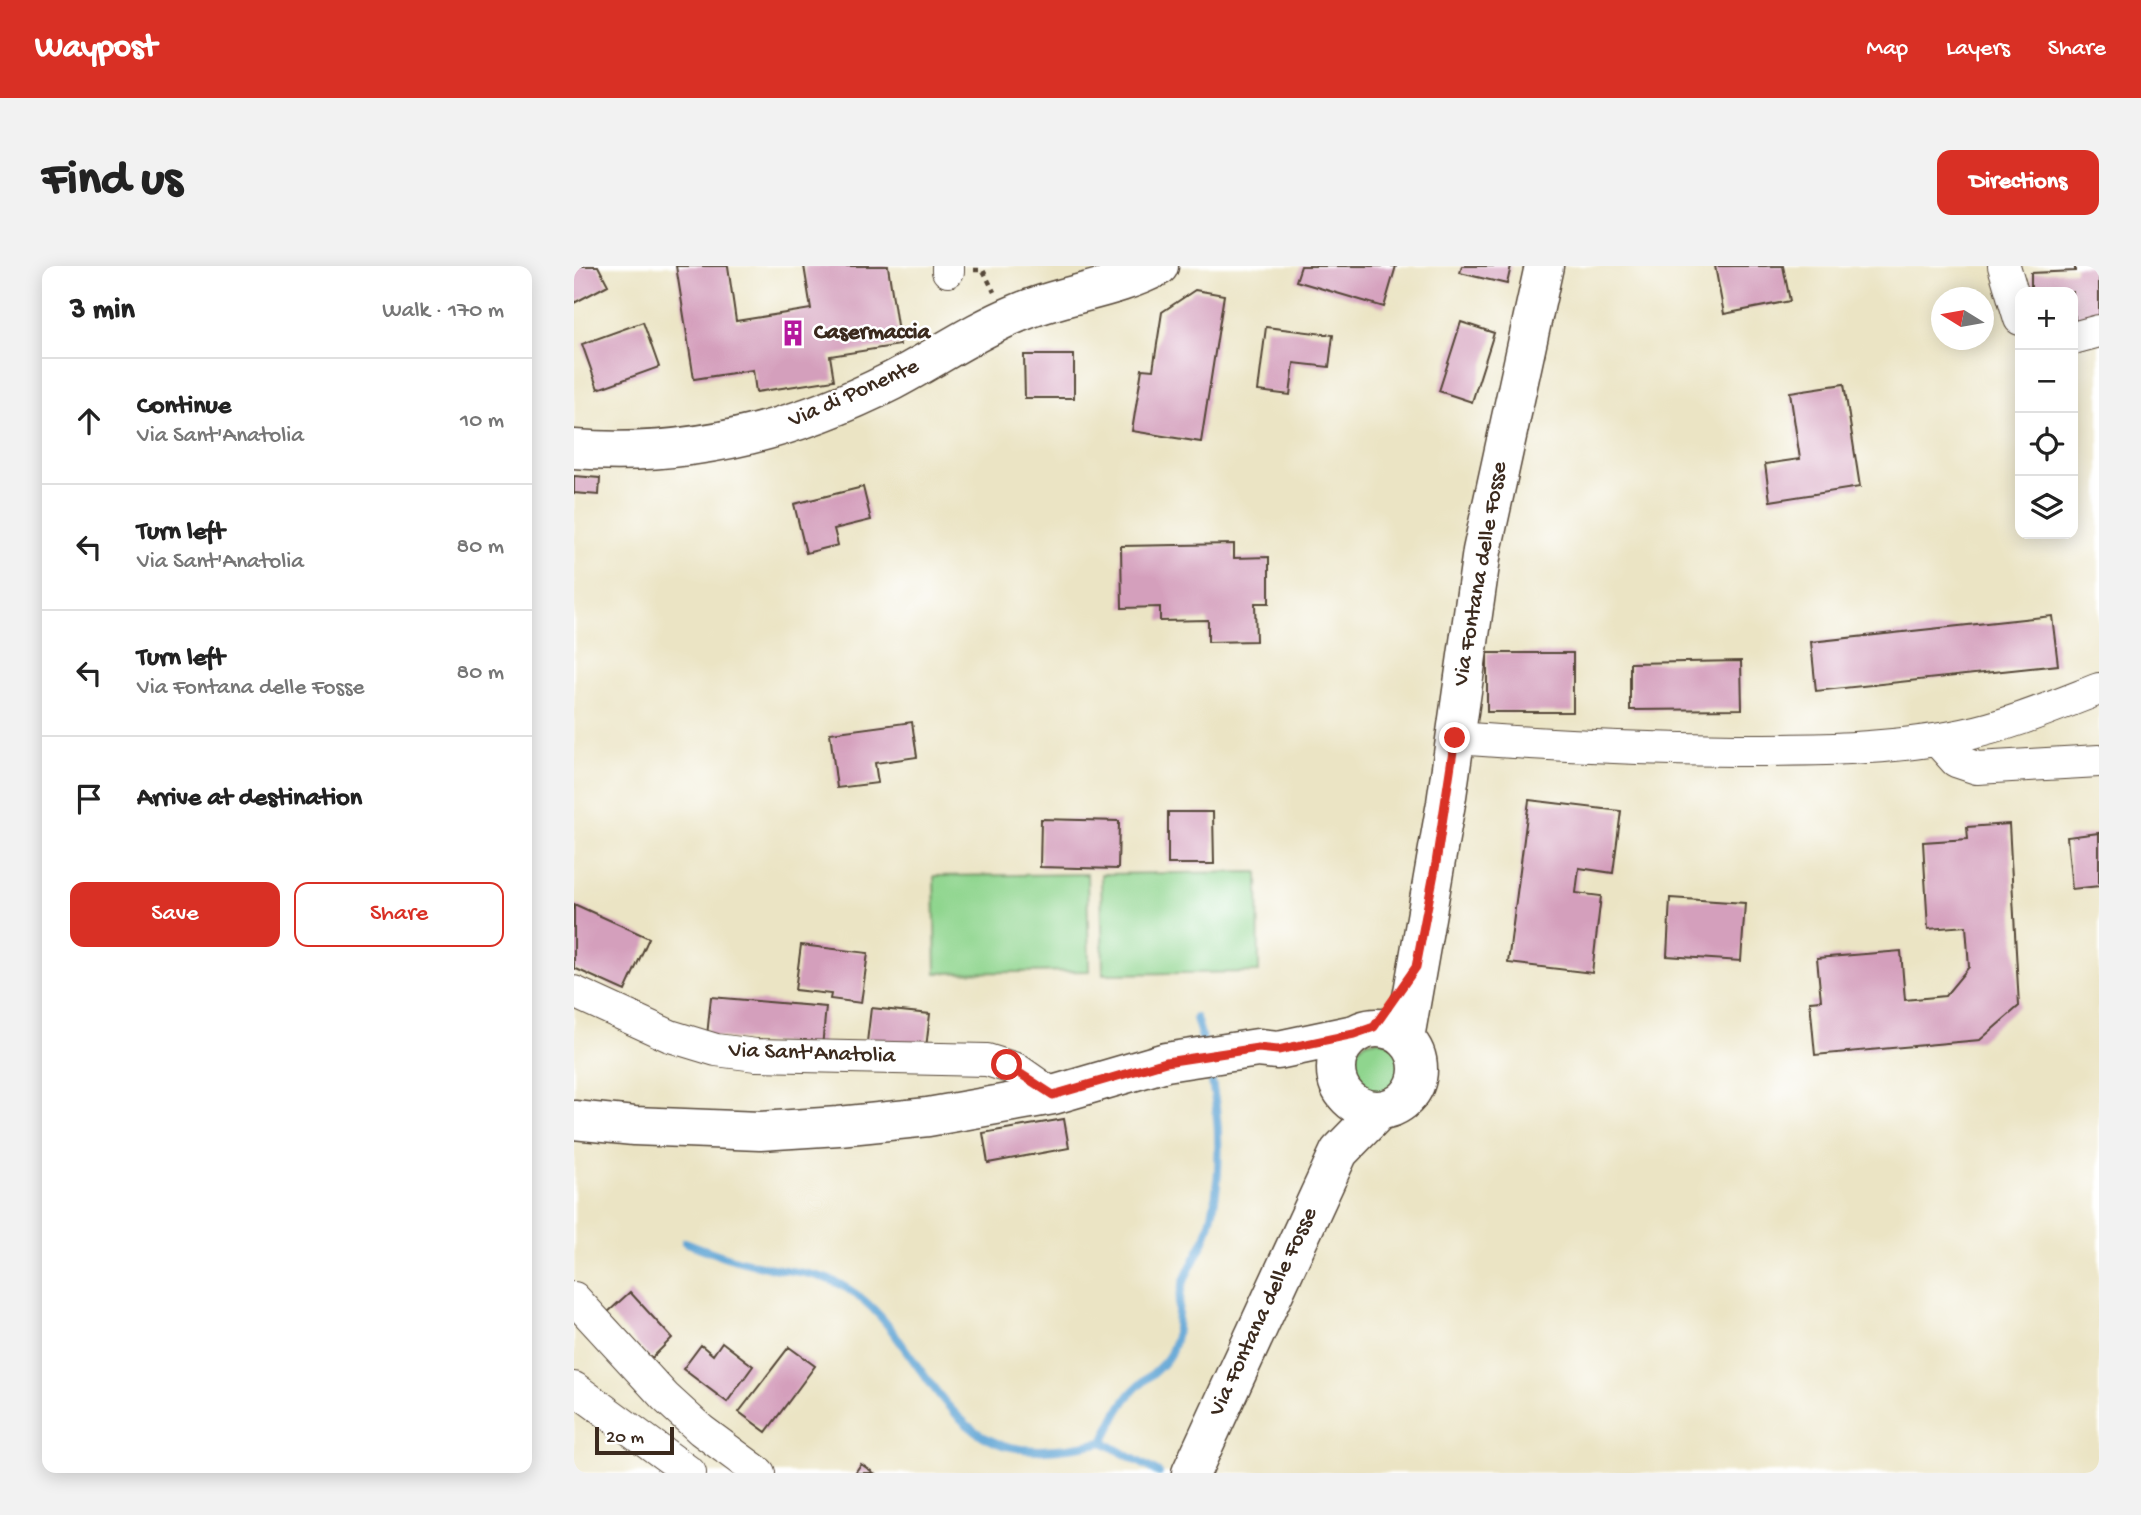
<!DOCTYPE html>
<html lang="en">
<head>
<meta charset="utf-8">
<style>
	:root { --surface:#fff; --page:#f2f2f2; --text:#222; --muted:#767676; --line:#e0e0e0; --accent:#d93025 }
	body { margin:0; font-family:"Gochi Hand",sans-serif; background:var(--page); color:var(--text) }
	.controls { position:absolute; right:21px; top:21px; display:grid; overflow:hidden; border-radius:14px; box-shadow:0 4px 18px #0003 }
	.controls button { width:63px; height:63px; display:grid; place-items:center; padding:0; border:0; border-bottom:2px solid var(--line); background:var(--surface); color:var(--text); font:35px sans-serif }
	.compass { position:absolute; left:1357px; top:21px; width:63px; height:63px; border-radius:50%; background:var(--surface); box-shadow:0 4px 18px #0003; rotate:281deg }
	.scale { position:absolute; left:21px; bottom:18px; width:79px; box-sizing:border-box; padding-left:7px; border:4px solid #3b2a1e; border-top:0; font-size:19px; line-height:24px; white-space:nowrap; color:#3b2a1e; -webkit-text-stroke:5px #fff; paint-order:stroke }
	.stop { position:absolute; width:21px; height:21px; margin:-16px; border:5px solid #d93025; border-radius:50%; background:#fff }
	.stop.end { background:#d93025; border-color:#fff; box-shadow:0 2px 7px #0008 }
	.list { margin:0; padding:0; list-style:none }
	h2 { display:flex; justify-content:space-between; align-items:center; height:91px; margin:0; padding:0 28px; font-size:30px }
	h2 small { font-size:23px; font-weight:400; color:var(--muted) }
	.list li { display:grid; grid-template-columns:46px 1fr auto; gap:21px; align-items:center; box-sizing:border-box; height:126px; padding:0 28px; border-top:2px solid var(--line) }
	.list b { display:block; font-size:26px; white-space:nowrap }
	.list p { margin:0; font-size:23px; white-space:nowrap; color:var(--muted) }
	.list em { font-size:23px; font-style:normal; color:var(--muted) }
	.actions { display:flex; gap:14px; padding:21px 28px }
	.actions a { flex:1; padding:16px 0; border:2px solid var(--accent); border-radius:14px; text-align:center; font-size:24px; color:var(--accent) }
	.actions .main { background:var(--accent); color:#fff }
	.icon { flex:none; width:38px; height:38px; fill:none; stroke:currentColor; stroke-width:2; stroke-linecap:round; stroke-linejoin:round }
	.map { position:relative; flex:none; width:1525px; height:1207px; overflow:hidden; border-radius:14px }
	header { display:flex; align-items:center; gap:42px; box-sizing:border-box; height:98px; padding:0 35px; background:var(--accent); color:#fff }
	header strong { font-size:33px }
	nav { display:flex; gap:38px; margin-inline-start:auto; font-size:24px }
	.intro { display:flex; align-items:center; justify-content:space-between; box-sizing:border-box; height:168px; padding:0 42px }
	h1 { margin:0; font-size:49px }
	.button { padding:18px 32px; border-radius:14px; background:var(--accent); color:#fff; font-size:24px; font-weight:700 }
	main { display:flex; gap:42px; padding:0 42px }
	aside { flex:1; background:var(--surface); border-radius:14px; box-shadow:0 4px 18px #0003 }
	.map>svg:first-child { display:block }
	.green { fill:#8fd58e; stroke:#658056; stroke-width:2 }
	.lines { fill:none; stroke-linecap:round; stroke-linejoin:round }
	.stream { stroke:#5fa4d4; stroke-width:8 }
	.building { fill:#d49fbc }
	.street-casing { stroke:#554637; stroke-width:34 }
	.secondary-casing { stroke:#554637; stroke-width:41 }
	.path { stroke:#554637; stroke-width:4.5; stroke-dasharray:5 5; stroke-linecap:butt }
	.street { stroke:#fff; stroke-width:32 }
	.secondary { stroke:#fff; stroke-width:38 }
	.route { stroke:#d93025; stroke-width:9 }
	.labels { text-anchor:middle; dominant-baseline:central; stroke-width:5; stroke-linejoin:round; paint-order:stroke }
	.poi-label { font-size:23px; font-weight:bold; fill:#3b2a1e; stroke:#fff; text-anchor:start }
	.street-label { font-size:23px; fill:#3b2a1e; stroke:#fff }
</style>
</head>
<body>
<header>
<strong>Waypost</strong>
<nav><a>Map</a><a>Layers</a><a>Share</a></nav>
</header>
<div class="intro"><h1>Find us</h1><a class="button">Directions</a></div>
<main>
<aside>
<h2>3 min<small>Walk · 170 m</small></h2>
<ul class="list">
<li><svg class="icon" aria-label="ahead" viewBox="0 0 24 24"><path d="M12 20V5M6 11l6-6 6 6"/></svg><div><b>Continue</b><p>Via Sant'Anatolia</p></div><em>10 m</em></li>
<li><svg class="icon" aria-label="left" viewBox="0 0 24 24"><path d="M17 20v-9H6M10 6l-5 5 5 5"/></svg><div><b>Turn left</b><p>Via Sant'Anatolia</p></div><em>80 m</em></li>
<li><svg class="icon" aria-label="left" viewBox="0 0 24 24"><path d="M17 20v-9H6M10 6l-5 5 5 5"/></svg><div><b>Turn left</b><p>Via Fontana delle Fosse</p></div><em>80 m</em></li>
<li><svg class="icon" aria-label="arrive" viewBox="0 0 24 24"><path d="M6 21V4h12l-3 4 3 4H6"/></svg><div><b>Arrive at destination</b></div></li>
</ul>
<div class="actions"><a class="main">Save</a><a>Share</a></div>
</aside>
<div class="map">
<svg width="1525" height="1207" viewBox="0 0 1525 1207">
	<rect width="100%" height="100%" fill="#fff"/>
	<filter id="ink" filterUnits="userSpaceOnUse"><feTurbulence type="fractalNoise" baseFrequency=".0143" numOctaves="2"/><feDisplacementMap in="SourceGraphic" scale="14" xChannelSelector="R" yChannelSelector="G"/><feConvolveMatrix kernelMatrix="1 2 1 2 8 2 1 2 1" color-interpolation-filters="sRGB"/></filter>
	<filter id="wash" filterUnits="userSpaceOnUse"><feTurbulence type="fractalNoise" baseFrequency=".00686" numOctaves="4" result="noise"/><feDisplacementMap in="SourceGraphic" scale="28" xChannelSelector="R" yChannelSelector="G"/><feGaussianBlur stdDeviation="1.57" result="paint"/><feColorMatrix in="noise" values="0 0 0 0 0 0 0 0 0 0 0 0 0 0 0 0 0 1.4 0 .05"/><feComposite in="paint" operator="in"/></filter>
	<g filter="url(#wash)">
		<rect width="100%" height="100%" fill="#ebe4c4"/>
		<!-- green -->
		<path class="green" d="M 684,606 L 685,706 L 529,708 L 527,608 Z
			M 513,608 L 515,705 L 362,707 L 360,610 Z
			M776 801a27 27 0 1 1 54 0a27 27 0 1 1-54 0Z"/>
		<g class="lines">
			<!-- stream -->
			<path class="stream" d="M 622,752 L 630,779
				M 111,976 C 136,986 161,995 187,1000 C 217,1006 248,1006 274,1023 C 299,1038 316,1061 332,1084 C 395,1173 417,1199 529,1176 L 585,1207
				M 529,1176 C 538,1158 545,1140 559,1125 C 571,1112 587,1104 596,1088 C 607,1067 601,1047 607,1025 C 611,1006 624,990 631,972 C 650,922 647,849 634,798"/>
		</g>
		<g id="blocks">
			<!-- building -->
			<path class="building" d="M 0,0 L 24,0 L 34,19 L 0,37 Z
				M 102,0 L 154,0 L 162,55 L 237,43 L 230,0 L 314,0 L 326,79 L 256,90 L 260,114 L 182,126 L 179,104 L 120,113 Z
				M 727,0 L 822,0 L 810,41 L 722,15 Z
				M 888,0 L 937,0 L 933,18 L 886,7 Z
				M 1141,0 L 1209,0 L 1216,35 L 1150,48 Z
				M 1501,0 L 1525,0 L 1525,60 L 1501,61 L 1501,50 L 1499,50 L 1499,26 L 1457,26 L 1457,7 L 1501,5 Z
				M 621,24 L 650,29 L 627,176 L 558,165 L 568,103 L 579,104 L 588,46 Z
				M 69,56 L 85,101 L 24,123 L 8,78 Z
				M 887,56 L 920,67 L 898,136 L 865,125 Z
				M 692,61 L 759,69 L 755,101 L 720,97 L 716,129 L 684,125 Z
				M 450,89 L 500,89 L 500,132 L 451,132 Z
				M 1270,118 L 1286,221 L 1196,235 L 1191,198 L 1226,193 L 1216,126 Z
				M 0,210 L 26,212 L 25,229 L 0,227 Z
				M 289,221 L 297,254 L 260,263 L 264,279 L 232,287 L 220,238 Z
				M 660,278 L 660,292 L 695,291 L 695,337 L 681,337 L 682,375 L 634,376 L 634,354 L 586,355 L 586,341 L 548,342 L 547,280 Z
				M 1478,350 L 1484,399 L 1242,425 L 1237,376 Z
				M 913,387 L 999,387 L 999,446 L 913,446 Z
				M 1167,395 L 1168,443 L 1056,444 L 1056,397 Z
				M 338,456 L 343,491 L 301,497 L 304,517 L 263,522 L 256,467 Z
				M 955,534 L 1047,545 L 1039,607 L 1005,602 L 1002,627 L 1027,630 L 1018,707 L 934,697 Z
				M 594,546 L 639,546 L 640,598 L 594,598 Z
				M 467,553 L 545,555 L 544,603 L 466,601 Z
				M 1435,558 L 1445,740 L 1406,774 L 1241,789 L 1236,735 L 1247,734 L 1243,692 L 1327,685 L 1331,734 L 1371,730 L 1395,701 L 1392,660 L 1354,663 L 1349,576 L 1394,573 L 1393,561 Z
				M 1525,567 L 1525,620 L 1498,623 L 1493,571 Z
				M 1096,632 L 1171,637 L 1167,695 L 1093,690 Z
				M 0,638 L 75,672 L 51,725 L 0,702 Z
				M 227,679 L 294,687 L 287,737 L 256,733 L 257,728 L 221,724 Z
				M 137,731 L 252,741 L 248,781 L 133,770 Z
				M 297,742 L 356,748 L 352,782 L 293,776 Z
				M 490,853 L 495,882 L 414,897 L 409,867 Z
				M 56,1026 L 98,1072 L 77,1093 L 34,1046 Z
				M 148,1076 L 179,1100 L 153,1136 L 109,1103 L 127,1079 L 139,1089 Z
				M 215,1081 L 241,1100 L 192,1166 L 165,1146 Z
				M 287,1198 L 300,1207 L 281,1207 Z"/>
		</g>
	</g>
	<g filter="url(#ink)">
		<use href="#blocks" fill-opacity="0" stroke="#554637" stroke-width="2"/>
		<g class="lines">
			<!-- street casing -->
			<g class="street-casing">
				<path id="street" d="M 1430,0 L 1446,53
					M 374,5 L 374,0
					M 1499,72 L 1525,65
					M 881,472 C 975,479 1068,483 1162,484 C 1237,484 1316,484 1389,469 C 1436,459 1481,440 1525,423
					M 1363,474 L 1382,495 L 1403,502 L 1525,495
					M 0,726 L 96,770 L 142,784 L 182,789 L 413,794 L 442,803 L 479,829
					M 0,1032 L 91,1131 L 127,1164 L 185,1207
					M 0,1122 L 116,1207"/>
			</g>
			<!-- secondary casing -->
			<g class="secondary-casing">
				<path id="secondary" d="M 0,183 C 112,192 218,166 318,115 C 360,93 400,65 444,47 C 490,27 541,24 585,0
					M762 803a41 41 0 1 1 82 0a41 41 0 1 1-82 0Z
					M 831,772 L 872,537 L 908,285 L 970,0
					M 0,854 L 60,860 L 186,865 L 265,860 L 354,851 L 479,829 L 592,796 L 684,782 L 704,784 L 780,768
					M 617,1207 L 765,886 L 806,844"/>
			</g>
			<!-- path -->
			<path class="path" d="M 400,4 L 409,4 L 420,26"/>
			<!-- street -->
			<use href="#street" class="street"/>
			<!-- secondary -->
			<use href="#secondary" class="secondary"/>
		</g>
	</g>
	<g class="lines" filter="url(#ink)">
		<!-- route -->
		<path class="route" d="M 433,799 L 479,829 L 592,796 L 684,782 L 704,784 L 780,768 L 800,761 L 842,701 L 862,597 L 881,472"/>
	</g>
	<!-- icons -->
	<defs>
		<g id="building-bare" transform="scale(2.1)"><path d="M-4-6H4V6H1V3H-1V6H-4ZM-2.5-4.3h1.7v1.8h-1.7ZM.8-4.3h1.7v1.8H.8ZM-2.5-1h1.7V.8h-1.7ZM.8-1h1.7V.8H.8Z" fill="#b5179e" stroke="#fff" stroke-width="2.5" paint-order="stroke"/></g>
	</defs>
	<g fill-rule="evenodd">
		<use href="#building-bare" x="219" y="67"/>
	</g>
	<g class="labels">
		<!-- poi labels -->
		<g class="poi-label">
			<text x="240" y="67">Casermaccia</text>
		</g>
		<!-- street labels -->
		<g class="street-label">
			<text transform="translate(280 128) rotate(-24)">Via di Ponente</text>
			<text transform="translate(907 308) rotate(-80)">Via Fontana delle Fosse</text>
			<text transform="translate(238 788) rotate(2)">Via Sant'Anatolia</text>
			<text transform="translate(690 1046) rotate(-65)">Via Fontana delle Fosse</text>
		</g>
	</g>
</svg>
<div class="controls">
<button>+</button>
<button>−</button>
<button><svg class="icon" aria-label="locate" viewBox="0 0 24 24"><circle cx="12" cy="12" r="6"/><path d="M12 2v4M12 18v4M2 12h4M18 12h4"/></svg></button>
<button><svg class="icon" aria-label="layers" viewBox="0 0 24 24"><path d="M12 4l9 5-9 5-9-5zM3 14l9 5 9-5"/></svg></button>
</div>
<svg class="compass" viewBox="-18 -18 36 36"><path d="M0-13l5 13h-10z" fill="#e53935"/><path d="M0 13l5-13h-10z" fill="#767676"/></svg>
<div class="scale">20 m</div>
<div class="stop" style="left:433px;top:799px"></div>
<div class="stop end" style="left:881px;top:472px"></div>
</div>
</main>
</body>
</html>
